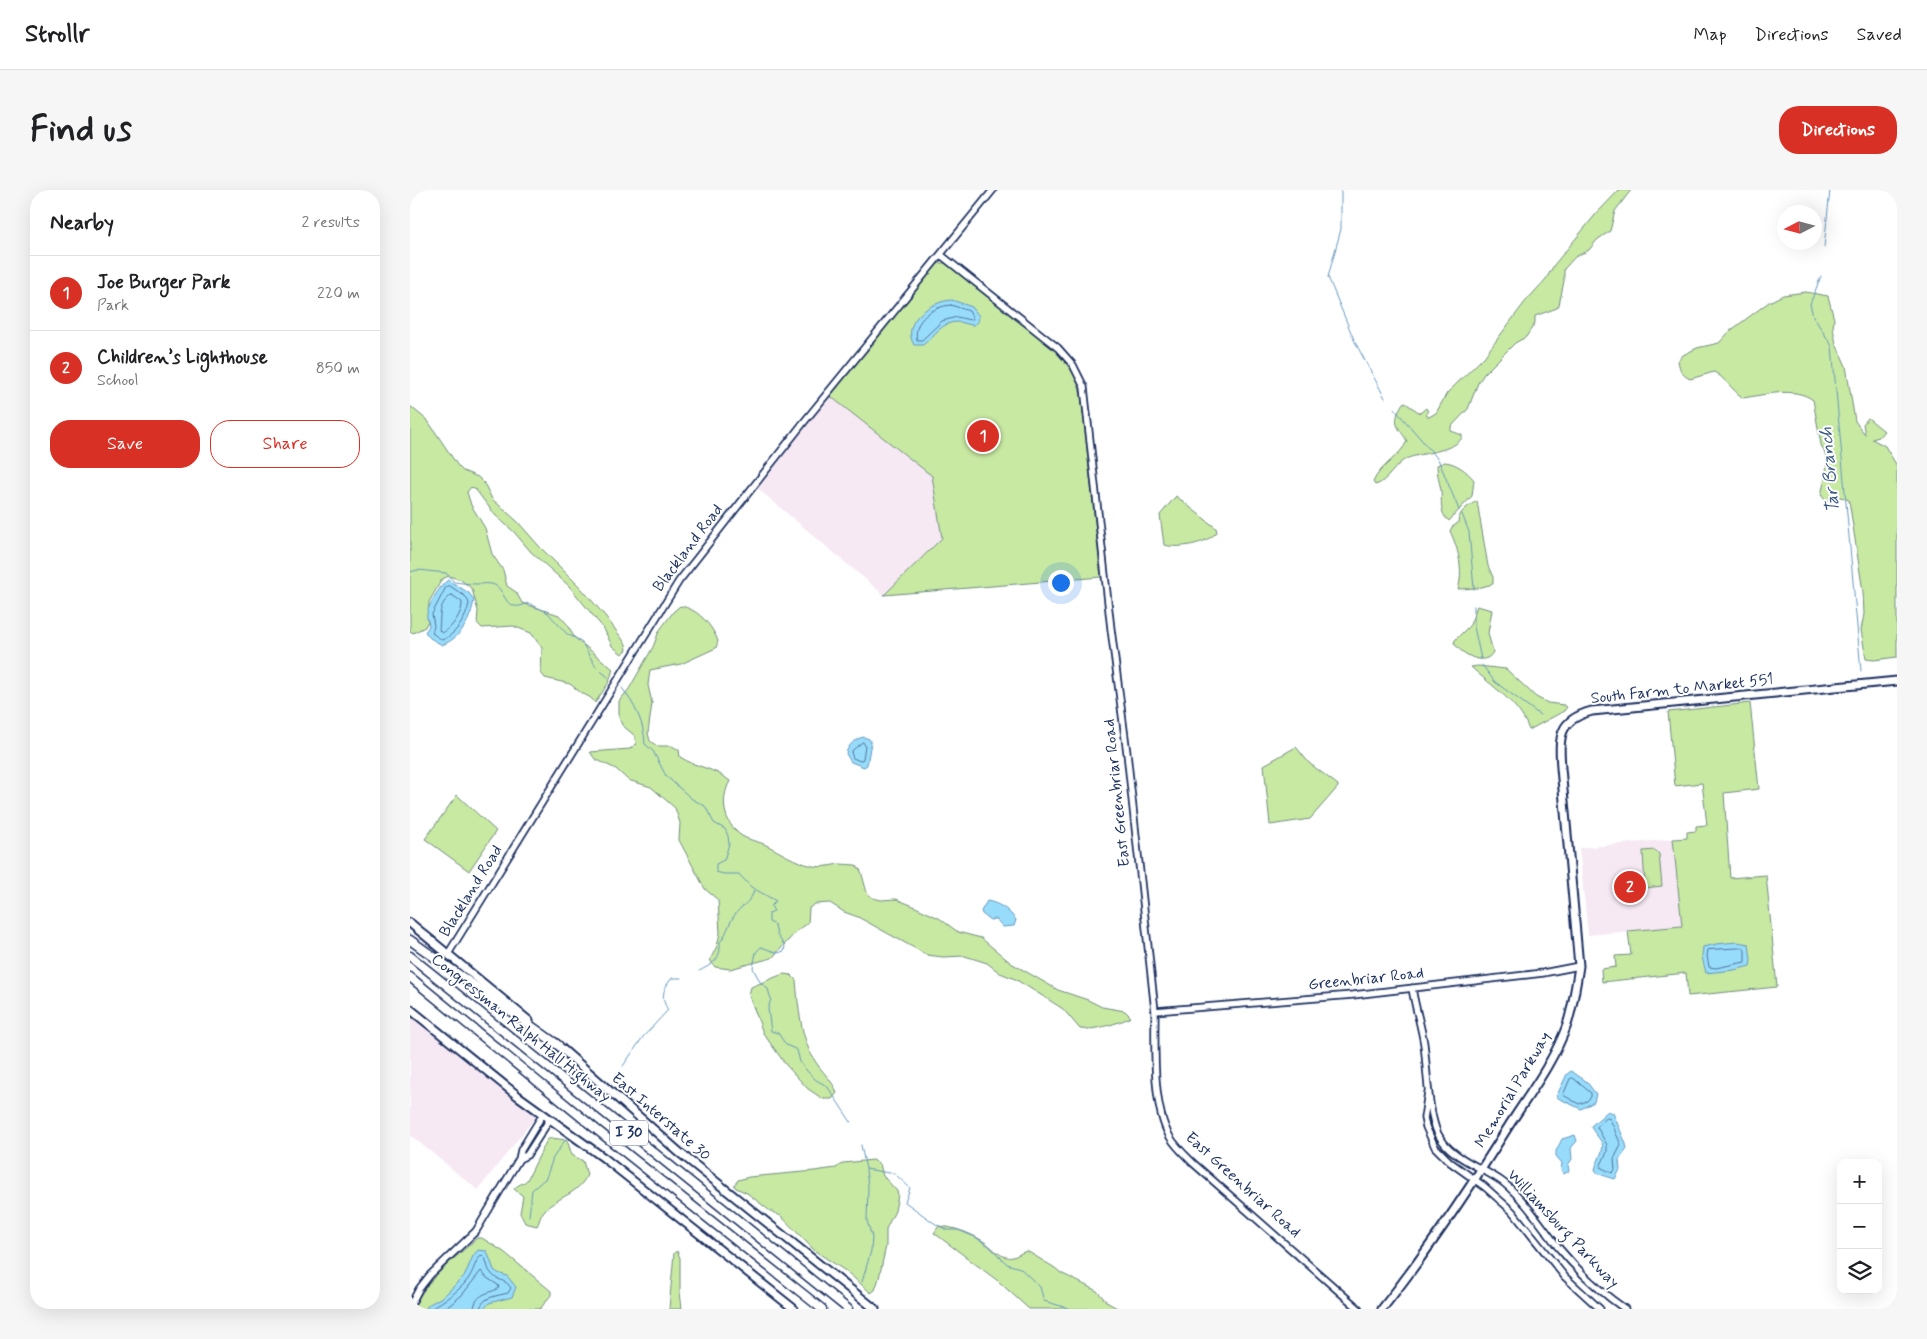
<!DOCTYPE html>
<html lang="en">
<head>
<meta charset="utf-8">
<style>
	:root { --surface:#fff; --page:#f6f6f6; --text:#202124; --muted:#757577; --line:#e0e0e0; --accent:#d93025 }
	body { margin:0; font-family:Mynerve,sans-serif; background:var(--page); color:var(--text) }
	.controls { position:absolute; right:15px; bottom:15px; display:grid; overflow:hidden; border-radius:10px; box-shadow:0 5px 20px #0002 }
	.controls button { width:45px; height:45px; display:grid; place-items:center; padding:0; border:0; border-bottom:1px solid var(--line); background:var(--surface); color:var(--text); font:25px sans-serif }
	.compass { position:absolute; left:1367px; top:15px; width:45px; height:45px; border-radius:50%; background:var(--surface); box-shadow:0 5px 20px #0002; rotate:264deg }
	.you { position:absolute; left:650px; top:392px; width:18px; height:18px; margin:-12px; border:4px solid #fff; border-radius:50%; background:#1a73e8; box-shadow:0 0 0 8px #1a73e833 }
	.badge { display:grid; place-items:center; width:32px; height:32px; border-radius:50%; background:var(--accent); color:#fff; font-size:16px; font-weight:700 }
	.pin { position:absolute; translate:-50% -50%; border:2px solid #fff; box-shadow:0 1px 5px #0006 }
	.list { margin:0; padding:0; list-style:none }
	h2 { display:flex; justify-content:space-between; align-items:center; height:65px; margin:0; padding:0 20px; font-size:21px }
	h2 small { font-size:16px; font-weight:400; color:var(--muted) }
	.list li { display:grid; grid-template-columns:32px 1fr auto; gap:15px; align-items:center; box-sizing:border-box; height:75px; padding:0 20px; border-top:1px solid var(--line) }
	.list b { display:block; font-size:19px; white-space:nowrap }
	.list p { margin:0; font-size:16px; white-space:nowrap; color:var(--muted) }
	.list em { font-size:16px; font-style:normal; color:var(--muted) }
	.actions { display:flex; gap:10px; padding:15px 20px }
	.actions a { flex:1; padding:11px 0; border:1px solid var(--accent); border-radius:20px; text-align:center; font-size:18px; color:var(--accent) }
	.actions .main { background:var(--accent); color:#fff }
	.icon { flex:none; width:28px; height:28px; fill:none; stroke:currentColor; stroke-width:2; stroke-linecap:round; stroke-linejoin:round }
	.map { position:relative; flex:none; width:1487px; height:1119px; overflow:hidden; border-radius:20px }
	header { display:flex; align-items:center; gap:30px; box-sizing:border-box; height:70px; padding:0 25px; background:var(--surface); border-bottom:1px solid var(--line) }
	header strong { font-size:24px }
	nav { display:flex; gap:28px; margin-inline-start:auto; font-size:18px }
	.intro { display:flex; align-items:center; justify-content:space-between; box-sizing:border-box; height:120px; padding:0 30px }
	h1 { margin:0; font-size:35px }
	.button { padding:12px 22px; border-radius:20px; background:var(--accent); color:#fff; font-size:18px; font-weight:700 }
	main { display:flex; gap:30px; padding:0 30px }
	aside { flex:1; background:var(--surface); border-radius:20px; box-shadow:0 5px 20px #0002 }
	.map>svg:first-child { display:block }
	.built { fill:#f6e9f4 }
	.green { fill:#c8e9a2; stroke:#728c80 }
	.water { fill:#98dcfb; stroke:#6697bc }
	.lines { fill:none; stroke-linecap:round; stroke-linejoin:round }
	.shore { stroke:#4d749d; stroke-width:1 }
	.stream { stroke:#6697bc; stroke-width:1 }
	.minor-casing { stroke:#1b2f5e; stroke-width:9 }
	.major-casing { stroke:#1b2f5e; stroke-width:11 }
	.highway-casing { stroke:#1b2f5e; stroke-width:11 }
	.minor { stroke:#fff; stroke-width:5.5 }
	.major { stroke:#fff; stroke-width:7 }
	.highway { stroke:#fff; stroke-width:8 }
	.labels { text-anchor:middle; dominant-baseline:central; stroke-width:4; stroke-linejoin:round; paint-order:stroke }
	.shield { fill:#fff; stroke:#5f6d8e; stroke-width:1 }
	.shield-label { font-size:15px; font-weight:bold; fill:#1b2f5e }
	.street-label { font-size:16px; fill:#1b2f5e; stroke:#fff }
	.water-label { font-size:18px; font-style:italic; fill:#3a5a85; stroke:#fff }
</style>
</head>
<body>
<header>
<strong>Strollr</strong>
<nav><a>Map</a><a>Directions</a><a>Saved</a></nav>
</header>
<div class="intro"><h1>Find us</h1><a class="button">Directions</a></div>
<main>
<aside>
<h2>Nearby<small>2 results</small></h2>
<ul class="list">
<li><span class="badge">1</span><div><b>Joe Burger Park</b><p>Park</p></div><em>220 m</em></li>
<li><span class="badge">2</span><div><b>Children’s Lighthouse</b><p>School</p></div><em>850 m</em></li>
</ul>
<div class="actions"><a class="main">Save</a><a>Share</a></div>
</aside>
<div class="map">
<svg width="1487" height="1119" viewBox="0 0 1487 1119">
	<rect width="100%" height="100%" fill="#fff"/>
	<filter id="ink" filterUnits="userSpaceOnUse"><feTurbulence type="fractalNoise" baseFrequency=".02" numOctaves="2"/><feDisplacementMap in="SourceGraphic" scale="10" xChannelSelector="R" yChannelSelector="G"/><feConvolveMatrix kernelMatrix="1 2 1 2 8 2 1 2 1" color-interpolation-filters="sRGB"/></filter>
	<g filter="url(#ink)">
		<!-- built -->
		<path class="built" d="M 420,206 L 522,285 L 532,348 L 474,405 L 347,298 Z
			M 1263,649 L 1272,736 L 1178,745 L 1169,658 Z
			M 0,825 L 127,925 L 68,1000 L 0,945 Z"/>
		<!-- green -->
		<path class="green" d="M 1209,0 L 1221,0 L 1205,21 L 1200,41 L 1187,50 L 1179,60 L 1165,67 L 1154,79 L 1154,91 L 1149,115 L 1147,118 L 1125,126 L 1125,133 L 1116,147 L 1105,153 L 1074,184 L 1068,193 L 1058,219 L 1041,237 L 1041,241 L 1052,245 L 1052,248 C 1044,261 1012,263 998,268 C 985,273 977,293 965,295 L 963,292 C 971,274 990,267 997,251 C 991,240 983,236 988,223 C 990,218 991,215 994,212 L 1010,223 L 1016,218 L 1018,222 L 1016,225 L 1019,227 L 1026,223 L 1037,203 L 1074,167 L 1115,112 L 1136,89 L 1144,75 L 1186,24 Z
			M 530,73 L 536,73 L 646,159 C 659,173 667,186 671,205 L 691,387 L 474,405 L 532,348 L 522,286 L 420,206 L 525,76 Z
			M 1396,102 L 1418,106 L 1424,129 L 1423,138 L 1426,154 L 1436,176 L 1445,231 L 1455,245 L 1453,234 L 1458,228 L 1474,241 L 1469,247 L 1462,249 L 1475,256 L 1487,276 L 1487,467 L 1464,470 L 1456,469 L 1451,440 L 1454,424 L 1453,402 L 1439,310 L 1431,307 L 1416,311 L 1411,305 L 1416,284 L 1417,268 L 1411,255 L 1403,210 C 1385,196 1354,205 1333,208 C 1322,200 1315,188 1304,182 L 1280,189 C 1272,185 1270,181 1268,171 L 1273,165 L 1287,158 L 1309,153 L 1320,141 L 1359,112 L 1373,105 Z
			M 0,216 L 18,231 L 48,276 L 53,281 L 68,287 L 74,293 L 82,309 L 107,331 L 129,356 L 171,398 L 196,427 L 216,454 L 217,460 L 212,464 L 202,456 L 194,439 L 159,396 L 121,362 L 104,342 L 85,325 L 66,300 L 61,297 L 57,302 L 61,315 L 75,338 L 82,364 L 93,380 L 97,396 L 106,402 L 112,413 L 149,425 L 158,435 L 164,447 L 203,479 L 199,492 L 185,513 L 181,508 L 170,502 L 160,494 L 135,488 L 131,483 L 132,458 L 121,443 L 103,436 L 72,438 L 67,433 L 68,421 L 62,399 L 51,390 L 39,386 L 32,389 L 19,412 L 18,431 L 15,437 L 3,443 L 0,441 Z
			M 1035,272 C 1046,273 1057,281 1064,290 L 1062,306 L 1039,331 C 1029,324 1032,310 1031,300 C 1029,291 1027,284 1027,275 Z
			M 766,306 L 806,338 L 807,342 C 797,354 769,359 754,355 L 750,325 Z
			M 1067,311 L 1078,376 L 1083,387 L 1083,394 L 1068,398 L 1048,399 C 1054,380 1048,358 1040,341 L 1042,337 L 1048,333 C 1048,322 1058,316 1067,311 Z
			M 270,416 C 287,418 302,435 308,451 L 306,458 L 271,474 L 240,480 L 238,495 L 242,513 L 238,543 L 240,551 L 247,556 L 262,556 L 269,560 L 270,567 C 287,578 303,577 320,591 C 310,609 313,633 332,646 C 338,650 347,651 354,654 C 371,662 384,672 403,676 C 413,678 421,675 430,674 C 435,674 441,675 446,675 L 451,681 L 457,703 L 463,708 L 471,710 L 486,709 L 501,715 L 529,728 L 548,742 L 571,748 L 601,773 L 648,800 L 678,810 L 692,817 L 715,821 L 721,827 C 710,833 682,841 670,839 L 653,819 L 639,810 L 605,789 L 590,783 L 577,773 L 555,766 L 533,767 L 517,765 L 448,727 L 434,722 L 420,713 L 405,714 L 399,718 L 398,733 L 386,742 L 362,768 L 320,779 L 305,777 L 300,770 L 307,756 L 310,743 L 308,710 L 295,699 L 269,650 L 270,633 L 265,618 L 241,597 L 218,590 L 206,579 L 185,569 L 180,562 L 220,559 L 226,554 L 225,546 L 212,535 L 209,528 L 209,511 L 219,499 L 243,457 L 249,441 L 264,421 Z
			M 1067,416 L 1082,420 L 1078,443 L 1083,462 C 1075,478 1051,464 1044,453 L 1045,450 L 1060,435 Z
			M 1068,476 L 1096,479 L 1126,507 L 1138,513 L 1154,515 L 1157,517 L 1154,521 L 1119,540 C 1110,513 1081,496 1061,477 Z
			M 1340,513 L 1349,599 L 1314,603 L 1320,688 L 1356,685 L 1367,797 L 1278,806 L 1276,783 L 1192,792 L 1191,779 L 1206,777 L 1205,766 L 1221,765 L 1218,741 L 1272,736 L 1263,649 L 1277,648 L 1277,642 L 1286,641 L 1286,636 L 1297,635 L 1292,593 L 1265,596 L 1258,522 Z
			M 886,557 L 899,573 L 928,595 L 928,597 L 900,629 L 860,635 L 854,575 Z
			M 47,605 L 86,641 L 59,681 L 15,649 Z
			M 1245,660 L 1249,664 L 1252,696 L 1235,698 L 1233,661 Z
			M 373,784 L 381,785 L 386,790 C 388,815 391,850 405,871 C 412,882 423,891 427,903 L 422,909 L 413,909 L 398,899 L 376,875 L 353,843 L 339,805 L 341,797 Z
			M 141,948 L 157,950 L 162,965 L 173,971 L 177,985 C 168,1005 148,1006 134,1021 C 130,1025 130,1031 127,1036 L 115,1033 L 110,1023 L 113,1006 L 104,999 C 108,994 113,994 117,990 L 137,950 Z
			M 463,970 L 470,974 L 473,986 L 487,1001 L 488,1005 L 485,1021 L 476,1039 L 476,1056 L 469,1088 L 465,1100 L 461,1103 L 437,1082 L 405,1061 L 371,1026 L 360,1021 L 337,1003 L 326,998 L 324,995 L 328,990 L 339,987 L 404,981 L 426,978 L 433,973 Z
			M 529,1036 C 544,1037 560,1043 573,1051 C 582,1056 591,1070 603,1067 C 607,1066 612,1062 617,1061 L 645,1078 L 651,1083 L 687,1101 L 698,1113 L 709,1119 L 619,1119 L 588,1091 L 524,1043 Z
			M 67,1048 L 72,1048 L 94,1062 L 141,1101 L 141,1105 L 130,1119 L 4,1119 C 14,1090 45,1069 67,1048 Z
			M 267,1061 L 270,1068 L 270,1102 L 272,1119 L 259,1119 L 264,1063 Z"/>
		<!-- water -->
		<path class="water" d="M 542,110 L 562,117 L 569,126 L 568,132 L 564,135 C 558,135 553,132 547,132 C 532,132 524,146 513,155 L 504,155 C 490,131 522,111 542,110 Z
			M 38,390 L 59,403 L 64,410 C 61,429 51,448 32,455 L 20,448 L 15,442 L 19,436 C 19,432 16,428 17,424 C 18,415 31,394 38,390 Z
			M 454,547 L 459,549 L 461,552 L 457,575 L 454,577 L 441,572 L 436,564 C 437,556 446,548 454,547 Z
			M 577,711 C 589,713 599,720 606,730 L 604,736 L 593,737 L 586,729 L 580,730 L 572,724 L 571,721 Z
			M 1327,752 L 1339,754 L 1341,770 L 1340,776 L 1324,780 L 1296,783 L 1292,767 L 1293,757 L 1306,754 Z
			M 1161,881 L 1176,891 L 1186,904 L 1184,912 L 1171,919 L 1148,908 L 1147,905 L 1157,884 Z
			M 1198,921 L 1203,923 L 1216,954 L 1217,959 L 1209,970 L 1210,980 L 1205,989 L 1189,984 L 1185,980 C 1186,972 1195,961 1192,953 C 1189,947 1183,943 1181,936 Z
			M 1165,945 L 1167,951 L 1161,958 L 1162,969 L 1158,975 L 1159,981 L 1154,984 L 1151,980 L 1152,973 L 1146,966 L 1146,961 L 1152,949 Z
			M 68,1060 L 77,1061 L 84,1080 L 88,1083 L 97,1086 L 106,1097 L 102,1107 L 79,1113 L 74,1119 L 16,1119 L 18,1115 L 34,1106 L 55,1085 L 63,1066 Z"/>
		<g class="lines">
			<!-- shore -->
			<path class="shore" d="M 541,115 L 559,121 L 563,129 L 560,130 L 547,127 L 532,131 L 512,150 L 507,150 C 502,130 524,116 541,115 Z
				M 40,396 L 56,407 L 59,413 C 57,427 46,445 32,450 L 22,443 L 24,436 L 22,424 L 36,397 Z
				M 42,405 L 52,412 C 53,422 42,439 32,443 L 29,440 C 31,426 27,414 42,405 Z
				M 453,552 L 455,555 L 453,569 L 450,571 L 443,568 L 441,562 Z
				M 1333,758 L 1335,760 L 1335,772 L 1306,778 L 1299,777 L 1297,766 L 1298,760 Z
				M 1163,888 L 1181,903 L 1181,907 L 1177,911 L 1169,914 L 1153,905 L 1160,889 Z
				M 1197,928 L 1200,929 L 1211,955 L 1204,969 L 1205,980 L 1202,983 L 1190,977 L 1197,962 L 1197,955 L 1187,937 Z
				M 21,1119 C 35,1109 48,1103 58,1089 C 64,1081 65,1070 72,1065 C 78,1069 76,1078 81,1083 C 86,1091 96,1089 101,1098 L 98,1103 C 88,1106 72,1106 70,1119
				M 33,1119 L 40,1115 L 52,1105 L 71,1081 L 77,1088 L 88,1095 L 89,1098 C 79,1104 65,1103 64,1119"/>
			<!-- stream -->
			<path class="stream" d="M 931,0 L 931,39 L 918,87 L 945,152 L 975,208
				M 1414,57 L 1420,0
				M 1411,86 L 1400,114 L 1403,126 L 1422,156 L 1451,481
				M 983,217 L 1028,269 L 1049,320
				M 1052,324 L 1059,342 L 1064,399
				M 0,382 L 8,380 L 36,383 L 44,392 C 52,393 60,394 68,394 C 72,394 77,393 81,394 C 97,396 92,426 118,413 L 137,422 L 157,444 L 171,451 L 186,477 L 198,487
				M 1064,416 L 1064,437 L 1071,469
				M 1072,475 L 1085,492 L 1130,525
				M 212,498 C 225,515 234,532 235,554 L 243,561 L 256,586 L 282,609 L 295,616 L 304,633 L 315,639 L 318,646 L 319,654 L 314,670 L 306,674 L 306,682 L 314,684 L 329,684 L 341,697 L 366,711 L 361,716 L 364,721 L 359,723 L 359,732 L 365,735 L 367,745 L 375,756 L 374,761 L 368,763 L 351,757 L 346,762 L 343,778 L 350,792 L 358,799 L 361,809 L 358,819 L 361,841 L 368,843 L 376,855 L 387,860 L 390,872 L 397,881 L 406,890 L 417,896 L 441,932
				M 289,781 C 303,774 311,770 310,752 C 317,744 318,735 324,726 C 330,716 342,712 344,700
				M 213,876 L 233,847 L 258,820 C 250,807 253,799 262,788 L 271,788
				M 451,955 L 456,979 L 485,984 L 500,998 L 495,1012 L 527,1035 L 537,1040 L 548,1040 L 565,1047 L 579,1056 L 597,1074 L 610,1078 L 630,1097 L 634,1111 L 661,1119
				M 119,1026 L 122,1000 L 136,988 L 143,968 L 158,946
				M 452,1092 L 461,1061 L 462,1047 L 457,1031 L 458,996 L 456,980"/>
			<!-- minor casing -->
			<g class="minor-casing">
				<path id="minor" d="M 531,65 L 648,158 L 663,175 L 674,197 L 701,439 L 717,563 L 745,821 C 745,856 742,917 760,947 C 766,957 775,965 783,973 L 949,1119
					M 38,764 L 269,391 L 394,232 L 583,0
					M 1002,798 C 1005,817 1011,835 1014,854 C 1017,878 1018,923 1028,944 C 1041,969 1073,977 1094,993 C 1116,1011 1131,1035 1148,1057 C 1168,1081 1189,1101 1215,1119
					M 745,821 L 943,805 L 1133,783 L 1169,776
					M 1018,902 L 1014,928 L 1016,937 L 1025,957 L 1040,972 L 1075,997 L 1102,1021 L 1155,1087 L 1190,1119
					M 109,969 L 117,965 L 140,929
					M 0,1116 L 9,1099 L 20,1085 L 66,1041 L 109,969 L 111,960 L 133,924"/>
			</g>
			<!-- major casing -->
			<g class="major-casing">
				<path id="major" d="M 0,733 L 119,831
					M 0,819 L 108,906 L 194,968 L 384,1119
					M 144,852 L 270,963 L 465,1119
					M 972,1119 C 1019,1060 1060,998 1100,934 C 1120,903 1144,871 1157,835 C 1163,816 1166,796 1169,776 L 1151,578 C 1149,547 1148,530 1182,521 L 1487,491"/>
			</g>
			<!-- highway casing -->
			<g class="highway-casing">
				<path id="highway" d="M 0,750 L 148,855
					M 0,766 L 438,1119
					M 0,787 L 187,940 L 412,1119"/>
			</g>
			<!-- minor -->
			<use href="#minor" class="minor"/>
			<!-- major -->
			<use href="#major" class="major"/>
			<!-- highway -->
			<use href="#highway" class="highway"/>
		</g>
	</g>
	<g class="labels">
		<!-- shield labels -->
		<rect class="shield" x="200" y="930.5" width="38" height="25" rx="4"/>
		<g class="shield-label">
			<text x="219" y="943">I 30</text>
		</g>
		<!-- street labels -->
		<g class="street-label">
			<text transform="translate(278 358) rotate(-53)">Blackland Road</text>
			<text transform="translate(1272 499) rotate(-6)">South Farm to Market 551</text>
			<text transform="translate(707 603) rotate(-96)">East Greenbriar Road</text>
			<text transform="translate(61 701) rotate(-58)">Blackland Road</text>
			<text transform="translate(956 789) rotate(-6)">Greenbriar Road</text>
			<text transform="translate(111 838) rotate(39)">Congressman Ralph Hall Highway</text>
			<text transform="translate(1103 900) rotate(-59)">Memorial Parkway</text>
			<text transform="translate(251 927) rotate(41)">East Interstate 30</text>
			<text transform="translate(833 995) rotate(42)">East Greenbriar Road</text>
			<text transform="translate(1153 1039) rotate(47)">Williamsburg Parkway</text>
		</g>
		<!-- water labels -->
		<g class="water-label">
			<text transform="translate(1420 280) rotate(-95)">Tar Branch</text>
		</g>
	</g>
</svg>
<div class="controls">
<button>+</button>
<button>−</button>
<button><svg class="icon" aria-label="layers" viewBox="0 0 24 24"><path d="M12 4l9 5-9 5-9-5zM3 14l9 5 9-5"/></svg></button>
</div>
<svg class="compass" viewBox="-18 -18 36 36"><path d="M0-13l5 13h-10z" fill="#e53935"/><path d="M0 13l5-13h-10z" fill="#757577"/></svg>
<div class="you"></div>
<div class="pin badge" style="left:573px;top:246px">1</div>
<div class="pin badge" style="left:1220px;top:697px">2</div>
</div>
</main>
</body>
</html>
